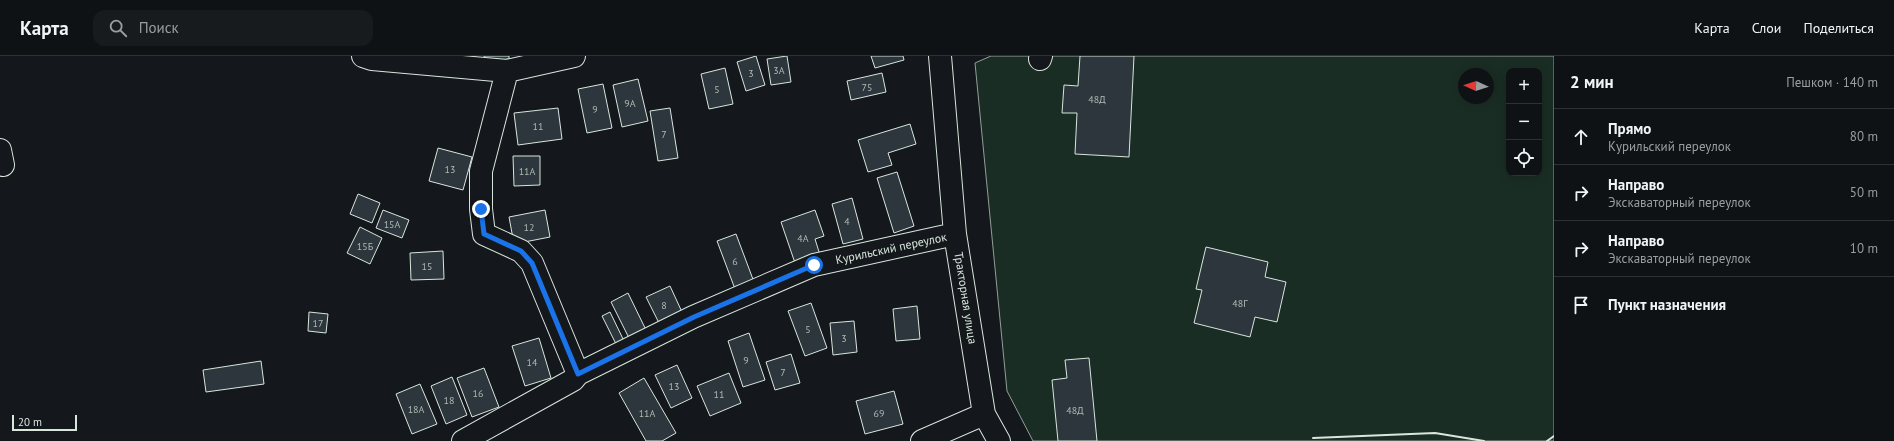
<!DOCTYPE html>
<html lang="ru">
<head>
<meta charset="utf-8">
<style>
	:root { --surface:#0f1215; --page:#181b1e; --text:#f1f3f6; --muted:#9b9ea0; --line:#2f3234 }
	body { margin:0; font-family:"PT Sans",sans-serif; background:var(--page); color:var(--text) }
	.controls { position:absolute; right:12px; top:12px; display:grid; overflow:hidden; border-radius:8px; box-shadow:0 2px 10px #0003 }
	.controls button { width:36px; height:36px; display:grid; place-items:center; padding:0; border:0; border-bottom:1px solid var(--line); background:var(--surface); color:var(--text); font:20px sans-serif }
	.compass { position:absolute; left:1458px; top:12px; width:36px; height:36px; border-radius:50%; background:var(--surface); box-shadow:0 2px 10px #0003; rotate:273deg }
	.scale { position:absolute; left:12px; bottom:10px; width:65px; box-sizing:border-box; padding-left:4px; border:2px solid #d8e6dc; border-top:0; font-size:11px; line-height:14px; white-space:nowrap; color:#d8e6dc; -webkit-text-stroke:3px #14181c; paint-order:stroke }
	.stop { position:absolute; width:12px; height:12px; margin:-9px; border:3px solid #1a73e8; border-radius:50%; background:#fff }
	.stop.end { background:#1a73e8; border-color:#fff; box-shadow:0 1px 4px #0008 }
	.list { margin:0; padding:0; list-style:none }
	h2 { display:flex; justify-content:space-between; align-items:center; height:52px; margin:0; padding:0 16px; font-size:17px }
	h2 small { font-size:13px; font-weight:400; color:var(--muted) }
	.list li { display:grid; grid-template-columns:26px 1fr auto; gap:12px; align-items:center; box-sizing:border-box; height:56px; padding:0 16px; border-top:1px solid var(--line) }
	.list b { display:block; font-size:15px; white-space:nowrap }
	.list p { margin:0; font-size:13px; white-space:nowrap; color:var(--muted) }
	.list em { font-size:13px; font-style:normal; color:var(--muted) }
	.icon { flex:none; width:22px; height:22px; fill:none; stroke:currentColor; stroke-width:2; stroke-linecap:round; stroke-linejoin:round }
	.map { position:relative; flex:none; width:1554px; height:385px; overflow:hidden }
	header { display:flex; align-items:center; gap:24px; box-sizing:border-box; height:56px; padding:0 20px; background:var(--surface); border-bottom:1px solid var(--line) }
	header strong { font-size:19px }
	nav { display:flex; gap:22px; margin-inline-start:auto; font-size:14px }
	.search { width:280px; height:36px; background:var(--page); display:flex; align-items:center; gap:10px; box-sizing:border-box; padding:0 14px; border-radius:12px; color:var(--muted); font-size:15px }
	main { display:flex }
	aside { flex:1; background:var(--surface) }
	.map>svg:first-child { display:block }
	.green { fill:#1a2d24; stroke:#939e99; fill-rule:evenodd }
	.building { fill:#2c363c; stroke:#d8e6dc }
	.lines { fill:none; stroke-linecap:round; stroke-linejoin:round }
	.minor-casing { stroke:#d8e6dc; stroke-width:24 }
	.minor { stroke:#14181c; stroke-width:22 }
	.wall { stroke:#d8e6dc; stroke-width:2 }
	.route { stroke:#1a73e8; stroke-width:5 }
	.labels { text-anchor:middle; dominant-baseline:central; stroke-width:3; stroke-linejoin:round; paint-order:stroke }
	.number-label { font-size:10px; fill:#adbab4 }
	.street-label { font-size:12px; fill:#d8e6dc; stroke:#14181c }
</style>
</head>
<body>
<header>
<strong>Карта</strong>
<div class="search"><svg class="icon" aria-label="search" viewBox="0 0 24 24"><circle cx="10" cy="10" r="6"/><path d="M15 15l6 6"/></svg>Поиск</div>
<nav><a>Карта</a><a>Слои</a><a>Поделиться</a></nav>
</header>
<main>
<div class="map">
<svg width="1554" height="385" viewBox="0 0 1554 385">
	<rect width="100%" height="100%" fill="#14181c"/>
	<!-- green -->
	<path class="green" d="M 991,0 L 1554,0 L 1554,385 L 1033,385 L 1007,335 L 975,7 ZM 1509,15 L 1539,15 L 1539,117 L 1509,117 ZM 1464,18 L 1488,18 L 1488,42 L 1464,42 Z"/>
	<!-- building -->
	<path class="building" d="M 484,0 L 509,0 L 509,3 L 485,6 Z
		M 756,0 L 765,29 L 746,35 L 737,6 Z
		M 787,0 L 791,26 L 771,29 L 767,3 Z
		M 871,0 L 903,0 L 904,4 L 875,12 Z
		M 1080,0 L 1134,0 L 1129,101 L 1075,98 L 1077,57 L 1062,57 L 1064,29 L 1078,30 Z
		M 725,12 L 733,48 L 709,53 L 701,18 Z
		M 882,17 L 886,36 L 851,44 L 847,25 Z
		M 638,23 L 648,65 L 622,71 L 613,29 Z
		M 603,28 L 612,72 L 587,77 L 578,33 Z
		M 558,52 L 562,83 L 518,89 L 514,57 Z
		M 670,52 L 678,102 L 658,105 L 650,55 Z
		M 910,68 L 916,88 L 888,97 L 892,109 L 868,116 L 858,84 Z
		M 438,92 L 472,101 L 463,134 L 429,125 Z
		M 513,100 L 540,100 L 540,129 L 514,130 Z
		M 897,116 L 914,170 L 894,177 L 877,122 Z
		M 358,138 L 380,147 L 372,167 L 350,158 Z
		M 852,142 L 863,183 L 843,188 L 832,148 Z
		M 383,154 L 409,164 L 402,182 L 376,172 Z
		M 545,154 L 550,181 L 514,188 L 509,161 Z
		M 815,154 L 824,180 L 815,183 L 820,199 L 795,207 L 781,166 Z
		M 360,171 L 382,182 L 370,208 L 347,197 Z
		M 736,178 L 754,226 L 735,233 L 717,185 Z
		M 1206,191 L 1268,206 L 1265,221 L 1286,226 L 1277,266 L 1255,261 L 1250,281 L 1194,267 L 1202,234 L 1196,233 Z
		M 443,195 L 444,223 L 411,224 L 410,197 Z
		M 670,230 L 682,256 L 659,267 L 646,241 Z
		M 628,237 L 646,274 L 629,282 L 611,246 Z
		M 811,247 L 827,292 L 805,300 L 788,255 Z
		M 917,250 L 920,283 L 896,285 L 893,253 Z
		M 309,256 L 328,258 L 326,277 L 308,275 Z
		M 610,256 L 624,285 L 616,288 L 602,260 Z
		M 854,265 L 857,296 L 833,299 L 830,267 Z
		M 749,277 L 765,324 L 743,331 L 728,285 Z
		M 539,282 L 551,322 L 525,330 L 512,290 Z
		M 791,298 L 800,327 L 775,334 L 766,306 Z
		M 1089,302 L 1097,385 L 1058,385 L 1052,324 L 1067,322 L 1065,304 Z
		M 261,305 L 264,328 L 206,336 L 203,314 Z
		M 677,309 L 692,342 L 671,352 L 655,319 Z
		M 484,312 L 499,351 L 472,361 L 457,322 Z
		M 729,317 L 741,347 L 710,360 L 697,330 Z
		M 452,321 L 467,359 L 446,368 L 431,330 Z
		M 644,322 L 676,377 L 662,385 L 646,385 L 619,337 Z
		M 420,328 L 437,368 L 412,378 L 396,338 Z
		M 894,335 L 903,368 L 865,378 L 856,345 Z"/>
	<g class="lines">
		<!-- minor casing -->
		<g class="minor-casing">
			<path id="minor" d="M 363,0 L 372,3 L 507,15 L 574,0
				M 940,0 L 955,178 L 984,358 L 999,385
				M 1040,3 L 1041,0
				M 507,15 L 481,115 L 481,153 L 484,178 L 521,195 L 532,207 L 578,318
				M 0,94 L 3,109
				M 463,385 L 573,324 L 578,318 L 693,261 L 814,209 L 955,178
				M 922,385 L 984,358"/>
		</g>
		<!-- minor -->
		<use href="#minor" class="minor"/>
		<!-- wall -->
		<path class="wall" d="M 1313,382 L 1435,377 L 1484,385
			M 1547,385 L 1554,380"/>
	</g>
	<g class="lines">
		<!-- route -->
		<path class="route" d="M 481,153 L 484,178 L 521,195 L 532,207 L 578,318 L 694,261 L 814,209"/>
	</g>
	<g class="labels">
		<!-- number labels -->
		<g class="number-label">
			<text x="779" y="14">3А</text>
			<text x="751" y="17">3</text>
			<text x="867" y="31">75</text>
			<text x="717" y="33">5</text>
			<text x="1097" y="43">48Д</text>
			<text x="630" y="47">9А</text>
			<text x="595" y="53">9</text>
			<text x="538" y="70">11</text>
			<text x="664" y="78">7</text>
			<text x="450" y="113">13</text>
			<text x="527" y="115">11А</text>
			<text x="847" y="165">4</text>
			<text x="392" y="168">15А</text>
			<text x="529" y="171">12</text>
			<text x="803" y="182">4А</text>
			<text x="365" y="190">15Б</text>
			<text x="735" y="205">6</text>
			<text x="427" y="210">15</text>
			<text x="1240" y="247">48Г</text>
			<text x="664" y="249">8</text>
			<text x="318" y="267">17</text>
			<text x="808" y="273">5</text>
			<text x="844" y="282">3</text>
			<text x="746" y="304">9</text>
			<text x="532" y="306">14</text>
			<text x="783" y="316">7</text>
			<text x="674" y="330">13</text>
			<text x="478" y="337">16</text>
			<text x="719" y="338">11</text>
			<text x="449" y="344">18</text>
			<text x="416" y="353">18А</text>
			<text x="1075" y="354">48Д</text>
			<text x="647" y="357">11А</text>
			<text x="879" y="357">69</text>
		</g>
		<!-- street labels -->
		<g class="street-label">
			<text transform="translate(891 192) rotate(-12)">Курильский переулок</text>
			<text transform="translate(966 242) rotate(81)">Тракторная улица</text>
		</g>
	</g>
</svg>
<div class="controls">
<button>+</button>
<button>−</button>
<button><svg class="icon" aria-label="locate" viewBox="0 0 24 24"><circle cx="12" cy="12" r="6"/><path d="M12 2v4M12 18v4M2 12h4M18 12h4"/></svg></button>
</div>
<svg class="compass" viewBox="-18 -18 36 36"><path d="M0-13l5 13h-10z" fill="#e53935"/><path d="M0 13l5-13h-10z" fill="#9b9ea0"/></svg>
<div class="scale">20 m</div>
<div class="stop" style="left:814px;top:209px"></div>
<div class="stop end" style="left:481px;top:153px"></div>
</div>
<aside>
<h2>2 мин<small>Пешком · 140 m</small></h2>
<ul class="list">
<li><svg class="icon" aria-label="ahead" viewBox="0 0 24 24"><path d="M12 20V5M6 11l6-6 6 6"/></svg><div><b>Прямо</b><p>Курильский переулок</p></div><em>80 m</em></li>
<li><svg class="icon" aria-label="right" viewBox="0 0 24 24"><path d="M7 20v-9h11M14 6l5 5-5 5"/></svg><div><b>Направо</b><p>Экскаваторный переулок</p></div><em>50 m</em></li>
<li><svg class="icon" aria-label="right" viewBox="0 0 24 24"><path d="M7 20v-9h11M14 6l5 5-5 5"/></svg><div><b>Направо</b><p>Экскаваторный переулок</p></div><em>10 m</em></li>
<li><svg class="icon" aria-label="arrive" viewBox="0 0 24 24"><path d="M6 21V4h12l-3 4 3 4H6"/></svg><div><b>Пункт назначения</b></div></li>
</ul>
</aside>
</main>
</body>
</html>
